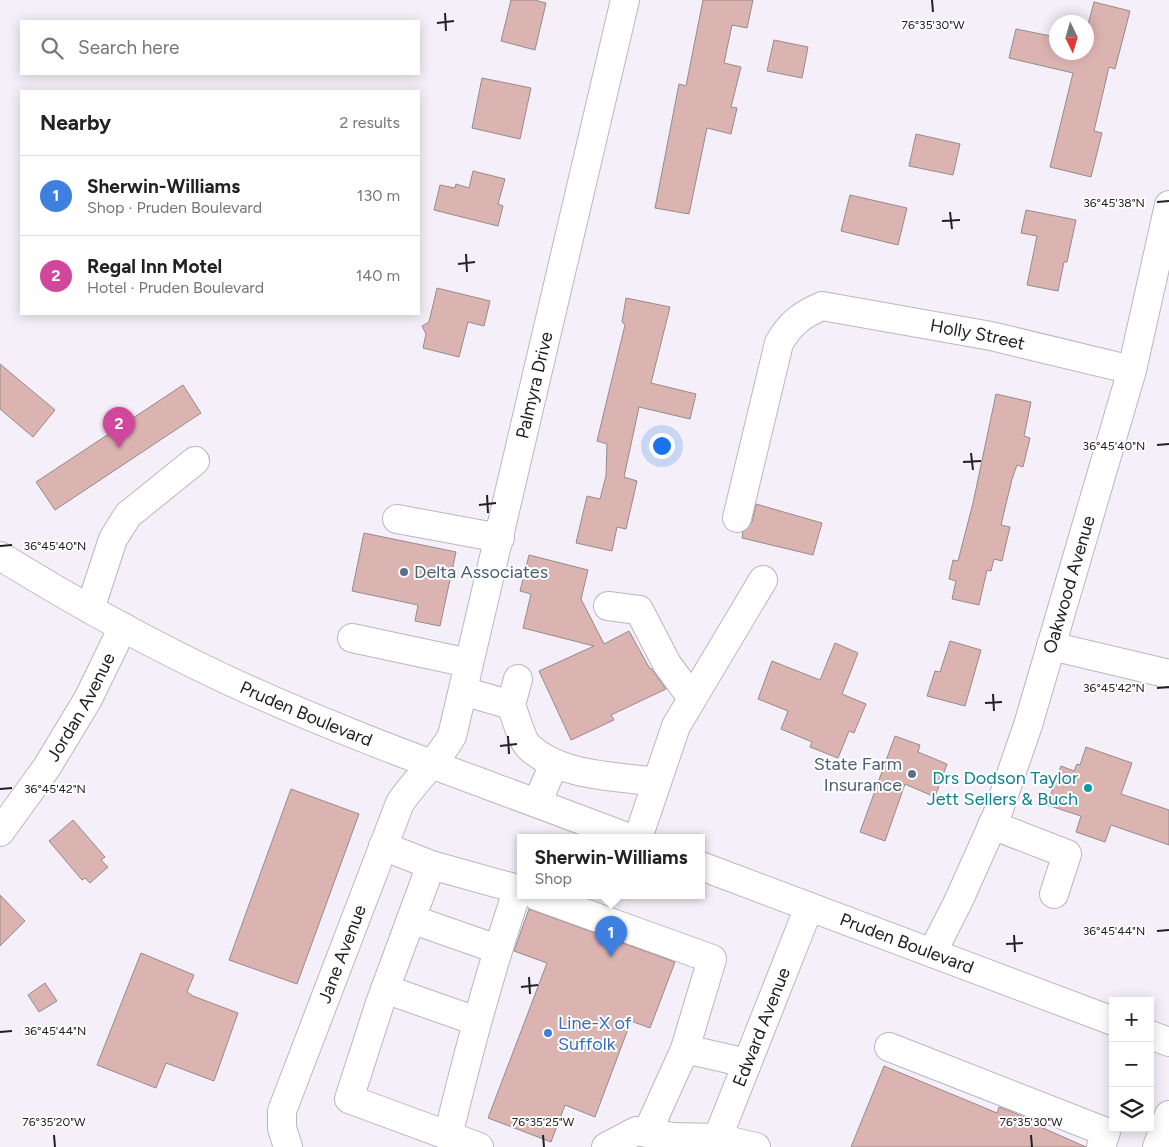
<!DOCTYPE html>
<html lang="en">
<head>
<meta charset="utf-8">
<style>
	:root { --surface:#fff; --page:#f6f6f6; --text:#222; --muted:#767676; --line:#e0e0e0; --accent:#357589 }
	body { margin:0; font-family:Figtree,sans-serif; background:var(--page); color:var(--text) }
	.controls { position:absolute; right:15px; bottom:15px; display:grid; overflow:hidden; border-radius:0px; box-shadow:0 2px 12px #0003 }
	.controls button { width:45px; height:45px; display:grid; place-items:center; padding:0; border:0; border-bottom:1px solid var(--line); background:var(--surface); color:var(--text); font:25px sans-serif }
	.compass { position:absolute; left:1049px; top:15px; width:45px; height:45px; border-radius:50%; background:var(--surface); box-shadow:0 2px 12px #0003; rotate:175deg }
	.you { position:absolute; left:661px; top:445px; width:18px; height:18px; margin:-12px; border:4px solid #fff; border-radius:50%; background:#1a73e8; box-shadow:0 0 0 8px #1a73e833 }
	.badge { display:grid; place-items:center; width:32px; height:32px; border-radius:50%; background:var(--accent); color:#fff; font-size:16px; font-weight:700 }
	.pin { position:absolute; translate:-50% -41px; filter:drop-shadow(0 1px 2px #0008) }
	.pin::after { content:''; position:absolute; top:26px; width:18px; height:15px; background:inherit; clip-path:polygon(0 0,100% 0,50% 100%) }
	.popup { position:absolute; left:517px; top:834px; width:188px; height:65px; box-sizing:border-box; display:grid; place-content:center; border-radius:0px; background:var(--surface); filter:drop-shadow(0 1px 4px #0005); font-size:16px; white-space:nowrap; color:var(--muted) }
	.popup b { font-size:19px; color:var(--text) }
	.popup::after { content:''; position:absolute; left:50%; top:100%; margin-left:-10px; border:10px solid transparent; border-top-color:var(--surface) }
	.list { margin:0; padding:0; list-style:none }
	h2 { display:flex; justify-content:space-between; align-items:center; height:65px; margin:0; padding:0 20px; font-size:21px }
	h2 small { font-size:16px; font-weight:400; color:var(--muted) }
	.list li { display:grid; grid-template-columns:32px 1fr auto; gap:15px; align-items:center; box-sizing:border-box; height:80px; padding:0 20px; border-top:1px solid var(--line) }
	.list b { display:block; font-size:19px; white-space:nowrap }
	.list p { margin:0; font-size:16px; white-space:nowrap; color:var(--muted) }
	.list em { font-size:16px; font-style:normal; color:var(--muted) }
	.icon { flex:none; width:28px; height:28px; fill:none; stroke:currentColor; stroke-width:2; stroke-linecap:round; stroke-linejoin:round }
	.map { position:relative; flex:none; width:1169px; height:1147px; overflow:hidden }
	.search { position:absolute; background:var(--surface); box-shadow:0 2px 12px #0003; left:20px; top:20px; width:400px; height:55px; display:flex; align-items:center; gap:12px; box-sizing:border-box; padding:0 18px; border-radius:0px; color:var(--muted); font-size:19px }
	.panel { position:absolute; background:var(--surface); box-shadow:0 2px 12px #0003; left:20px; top:90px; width:400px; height:225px; border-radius:0px }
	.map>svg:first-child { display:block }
	.building { fill:#dbb3b1; stroke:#968b8a }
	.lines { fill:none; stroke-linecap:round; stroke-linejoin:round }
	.minor-casing { stroke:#bbb6bf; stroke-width:30 }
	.major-casing { stroke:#bbb6bf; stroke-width:30 }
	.minor { stroke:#fff; stroke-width:28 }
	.major { stroke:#fff; stroke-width:28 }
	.ticks { fill:none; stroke:#222023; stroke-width:2 }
	.service-dot { fill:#5c6f8a; stroke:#fff; stroke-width:2 }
	.culture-dot { fill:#0f9aa8; stroke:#fff; stroke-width:2 }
	.shop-dot { fill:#3f7fe0; stroke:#fff; stroke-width:2 }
	.labels { text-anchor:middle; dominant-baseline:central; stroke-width:4; stroke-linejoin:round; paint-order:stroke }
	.street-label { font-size:18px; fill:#222023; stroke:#fff }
	.service-label { font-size:18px; fill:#4e5e75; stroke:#fff; text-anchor:start }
	.culture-label { font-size:18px; fill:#0d838f; stroke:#fff; text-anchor:end }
	.shop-label { font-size:18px; fill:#366cbe; stroke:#fff; text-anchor:start }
	.ticks-label { font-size:12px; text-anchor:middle; fill:#222023; stroke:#fff; stroke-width:4; stroke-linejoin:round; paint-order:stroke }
</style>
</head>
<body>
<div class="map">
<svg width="1169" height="1147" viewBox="0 0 1169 1147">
	<rect width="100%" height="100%" fill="#f4eff8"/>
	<!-- building -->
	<path class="building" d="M 511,0 L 534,0 L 546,3 L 535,50 L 501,41 Z
		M 703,0 L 753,0 L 747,28 L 732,25 L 724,63 L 741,67 L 731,107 L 737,108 L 731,134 L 707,128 L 689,214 L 655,208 L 679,84 L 686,86 Z
		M 1094,2 L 1130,11 L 1115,69 L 1109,67 L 1094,131 L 1102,133 L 1091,177 L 1050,167 L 1073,73 L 1009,58 L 1016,29 L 1056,37 L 1056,52 L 1086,52 L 1086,32 Z
		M 774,40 L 808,47 L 802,78 L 767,71 Z
		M 482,78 L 531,88 L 520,139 L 472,128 Z
		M 916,134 L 960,144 L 953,175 L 909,166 Z
		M 473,171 L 505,179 L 498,204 L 503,206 L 498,226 L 434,210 L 440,185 L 455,188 L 456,184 L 469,188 Z
		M 850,195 L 907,208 L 898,245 L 841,231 Z
		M 1026,210 L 1076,220 L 1067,262 L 1064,262 L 1058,291 L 1027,285 L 1037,236 L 1021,233 Z
		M 437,288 L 490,301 L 484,326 L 468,322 L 459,357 L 423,348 L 426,334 L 422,326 L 429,322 Z
		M 626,298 L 670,307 L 651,383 L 696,394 L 690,419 L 639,407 L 624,477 L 637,481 L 626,529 L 617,527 L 612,551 L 576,543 L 587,496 L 600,499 L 606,476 L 607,444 L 597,441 L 625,325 L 622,322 Z
		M 0,364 L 55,410 L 33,437 L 0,409 Z
		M 183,385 L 201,413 L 55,510 L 36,482 Z
		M 996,394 L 1031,402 L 1024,436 L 1030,438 L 1023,467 L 1017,465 L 1012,479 L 1001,525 L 1010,527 L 1002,561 L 994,559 L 991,571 L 987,570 L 979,605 L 952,599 L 956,581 L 949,579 L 953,560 L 958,561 L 973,503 Z
		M 756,504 L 822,523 L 813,555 L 742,538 L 743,532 L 752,522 Z
		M 364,533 L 456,552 L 440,626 L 415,621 L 418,605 L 352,591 Z
		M 529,555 L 588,570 L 581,599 L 604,644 L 629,631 L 650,669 L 651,668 L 666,689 L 611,715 L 614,720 L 571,740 L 539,671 L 594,646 L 523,628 L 531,594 L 520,591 Z
		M 950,641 L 981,650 L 965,706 L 927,696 L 935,671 L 940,672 Z
		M 835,643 L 858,653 L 842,694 L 866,704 L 854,733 L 849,731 L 838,758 L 810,747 L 812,742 L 781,729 L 788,711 L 758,699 L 772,661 L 820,680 Z
		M 895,736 L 920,745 L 918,752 L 947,764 L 935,797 L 905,784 L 885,841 L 860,832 Z
		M 1086,747 L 1132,763 L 1121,794 L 1169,810 L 1169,845 L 1111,825 L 1105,842 L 1076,832 L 1081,816 L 1047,805 L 1061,766 L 1074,771 L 1077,764 L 1080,765 Z
		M 291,789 L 359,814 L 297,984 L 229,960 Z
		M 73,820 L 105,857 L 101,860 L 108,867 L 90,883 L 85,878 L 82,880 L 49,841 Z
		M 0,895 L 25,921 L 0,946 Z
		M 529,909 L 675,962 L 650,1028 L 631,1021 L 595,1117 L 565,1105 L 551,1142 L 488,1118 L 547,963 L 514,951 Z
		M 141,953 L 194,975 L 187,992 L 193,996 L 238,1013 L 214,1081 L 166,1063 L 156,1088 L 97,1065 Z
		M 45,983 L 57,1001 L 39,1012 L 28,995 Z
		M 884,1066 L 997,1113 L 999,1107 L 1035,1121 L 1034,1124 L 1086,1147 L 851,1147 Z"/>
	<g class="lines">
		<!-- minor casing -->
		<g class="minor-casing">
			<g id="minor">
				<path id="s1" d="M 737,518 L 779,343 C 790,324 801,315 822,306 L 991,336 L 1132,370"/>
				<path d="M 397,519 L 500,538"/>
				<path d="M 608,606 L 639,610 L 667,664 L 692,698"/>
				<path d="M 90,609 L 113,539 L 128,515 L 195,461"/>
				<path d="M 352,638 L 469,663"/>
				<path d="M 1051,646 L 1169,674"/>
				<path d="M 463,691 L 511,705 C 515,715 522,741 529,747 C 561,777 616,776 657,782"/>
				<path d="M 511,705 L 518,679"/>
				<path d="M 537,803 L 554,764"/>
				<path d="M 992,825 L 1067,854 L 1054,894"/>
				<path id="s2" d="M 0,832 L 47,767 L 88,699 L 123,627"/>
				<path d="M 638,838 L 676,726 L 763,580"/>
				<path d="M 383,846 L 431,865 L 380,1003 L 349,1099 L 479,1147"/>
				<path d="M 431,865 L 521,890"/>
				<path d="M 537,896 L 712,959 L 685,1049"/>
				<path d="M 411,919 L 497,949"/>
				<path id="s3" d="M 932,953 L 958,902 L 997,815 L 1028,725 L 1132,370 L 1169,205"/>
				<path d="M 385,989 L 476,1021"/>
				<path d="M 889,1047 L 1106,1132 L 1101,1147"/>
				<path d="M 647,1133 L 685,1049 L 747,1063"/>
				<path d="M 448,1136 C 468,1053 490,970 518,889"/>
				<path id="s4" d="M 288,1147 L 282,1128 L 282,1111 L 400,803 C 416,779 437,762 452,736 L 625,0"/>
				<path d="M 606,1147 L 636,1131 L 674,1137 L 717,1138 L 756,1147"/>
				<path id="s5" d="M 714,1147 L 809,907"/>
				<path d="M 1157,1147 L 1169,1115"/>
			</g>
		</g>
		<!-- major casing -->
		<g class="major-casing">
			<g id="major">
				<path id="s6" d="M 0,556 C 73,601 148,643 225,679 C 356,740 494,786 629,838"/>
				<path id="s7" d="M 701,866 L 1113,1021"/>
				<path d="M 1150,1035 L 1169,1042"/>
			</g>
		</g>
		<!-- minor -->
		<use href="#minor" class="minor"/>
		<!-- major -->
		<use href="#major" class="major"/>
	</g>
	<!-- ticks -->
	<path class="ticks" d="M 932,0 L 933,12M 445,13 L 446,31M 437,23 L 454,21M 1157,202 L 1169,201M 950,212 L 952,229M 942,221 L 960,220M 466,254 L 467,272M 458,264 L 475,262M 1157,445 L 1169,444M 971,453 L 973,470M 963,462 L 981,461M 487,495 L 488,513M 479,505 L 496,503M 0,546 L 12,545M 1157,688 L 1169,687M 993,694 L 994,711M 985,703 L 1002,702M 508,736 L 509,754M 500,746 L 517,744M 0,789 L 12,788M 1157,931 L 1169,930M 1014,935 L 1015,952M 1006,944 L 1023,943M 529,977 L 530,994M 521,987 L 538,985M 0,1032 L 12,1031M 54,1135 L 55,1147M 543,1135 L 544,1147M 1031,1135 L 1032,1147"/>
	<!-- markers -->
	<g class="service-dot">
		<circle cx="404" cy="572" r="5"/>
		<circle cx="912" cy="774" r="5"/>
	</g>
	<circle class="culture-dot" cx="1088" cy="788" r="5"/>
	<circle class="shop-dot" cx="548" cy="1033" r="5"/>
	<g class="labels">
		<!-- street labels -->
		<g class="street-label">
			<text stroke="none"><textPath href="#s1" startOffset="396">Holly Street</textPath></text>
			<text stroke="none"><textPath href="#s4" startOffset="812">Palmyra Drive</textPath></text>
			<text stroke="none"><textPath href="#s3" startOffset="394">Oakwood Avenue</textPath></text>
			<text stroke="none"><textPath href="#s2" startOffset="149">Jordan Avenue</textPath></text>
			<text stroke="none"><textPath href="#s6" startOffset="345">Pruden Boulevard</textPath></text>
			<text stroke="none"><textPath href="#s7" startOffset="220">Pruden Boulevard</textPath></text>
			<text stroke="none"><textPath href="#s4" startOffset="205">Jane Avenue</textPath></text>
			<text stroke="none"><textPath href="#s5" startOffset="129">Edward Avenue</textPath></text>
		</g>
		<!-- service labels -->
		<g class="service-label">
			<text x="414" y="572">Delta Associates</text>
			<text x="902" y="764" text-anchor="end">State Farm<tspan x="902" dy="21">Insurance</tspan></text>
		</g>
		<!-- culture labels -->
		<g class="culture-label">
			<text x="1078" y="778">Drs Dodson Taylor<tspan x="1078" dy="21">Jett Sellers &amp; Buch</tspan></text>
		</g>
		<!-- shop labels -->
		<g class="shop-label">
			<text x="558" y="1023">Line-X of<tspan x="558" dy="21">Suffolk</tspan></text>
		</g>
	</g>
	<g class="ticks-label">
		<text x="933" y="29">76°35'30"W</text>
		<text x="1114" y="207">36°45'38"N</text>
		<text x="1114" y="450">36°45'40"N</text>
		<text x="55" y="550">36°45'40"N</text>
		<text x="1114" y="692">36°45'42"N</text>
		<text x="55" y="793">36°45'42"N</text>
		<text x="1114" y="935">36°45'44"N</text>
		<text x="55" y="1035">36°45'44"N</text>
		<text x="54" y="1126">76°35'20"W</text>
		<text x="543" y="1126">76°35'25"W</text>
		<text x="1031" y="1126">76°35'30"W</text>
	</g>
</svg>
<div class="controls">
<button>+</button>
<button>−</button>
<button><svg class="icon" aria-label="layers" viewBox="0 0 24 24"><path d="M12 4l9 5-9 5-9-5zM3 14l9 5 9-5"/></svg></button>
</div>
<svg class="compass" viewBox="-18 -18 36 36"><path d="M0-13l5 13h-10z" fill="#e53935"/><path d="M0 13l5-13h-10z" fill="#767676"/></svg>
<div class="you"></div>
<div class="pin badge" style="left:611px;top:957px;background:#3f7fe0">1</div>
<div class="popup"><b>Sherwin-Williams</b>Shop</div>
<div class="pin badge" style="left:119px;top:448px;background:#d1479c">2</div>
<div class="search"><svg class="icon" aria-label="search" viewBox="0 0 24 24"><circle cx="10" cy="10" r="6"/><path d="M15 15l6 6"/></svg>Search here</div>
<section class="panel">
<h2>Nearby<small>2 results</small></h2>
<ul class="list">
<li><span class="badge" style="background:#3f7fe0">1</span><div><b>Sherwin-Williams</b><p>Shop · Pruden Boulevard</p></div><em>130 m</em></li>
<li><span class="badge" style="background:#d1479c">2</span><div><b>Regal Inn Motel</b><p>Hotel · Pruden Boulevard</p></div><em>140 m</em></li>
</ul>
</section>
</div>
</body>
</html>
